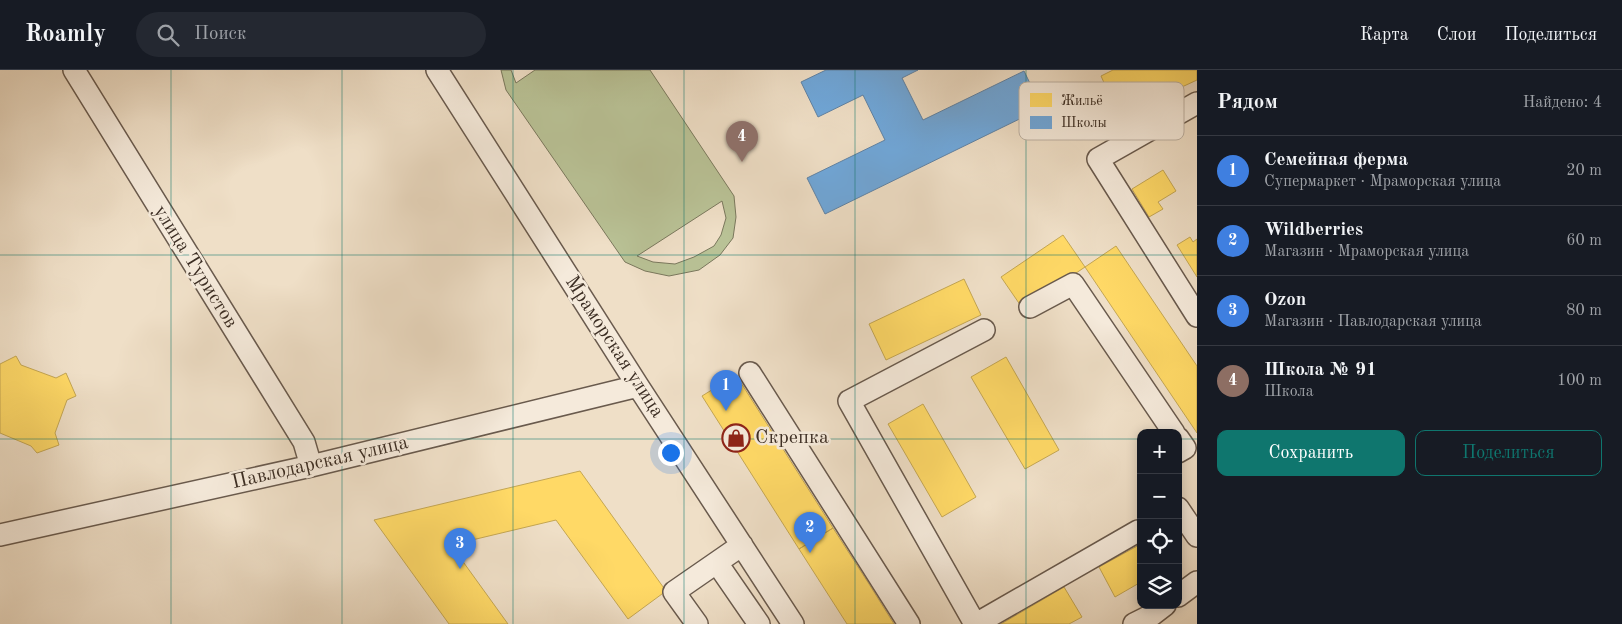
<!DOCTYPE html>
<html lang="ru">
<head>
<meta charset="utf-8">
<style>
	:root { --surface:#171b24; --page:#242831; --text:#f1f3f6; --muted:#9ea1a6; --line:#363941; --accent:#0f766e }
	body { margin:0; font-family:"Old Standard TT",serif; background:var(--page); color:var(--text) }
	.controls { position:absolute; right:15px; bottom:15px; display:grid; overflow:hidden; border-radius:10px; box-shadow:0 2px 12px #0003 }
	.controls button { width:45px; height:45px; display:grid; place-items:center; padding:0; border:0; border-bottom:1px solid var(--line); background:var(--surface); color:var(--text); font:25px sans-serif }
	.you { position:absolute; left:670px; top:382px; width:18px; height:18px; margin:-12px; border:4px solid #fff; border-radius:50%; background:#1a73e8; box-shadow:0 0 0 8px #1a73e833 }
	.badge { display:grid; place-items:center; width:32px; height:32px; border-radius:50%; background:var(--accent); color:#fff; font-size:16px; font-weight:700 }
	.pin { position:absolute; translate:-50% -41px; filter:drop-shadow(0 1px 2px #0008) }
	.pin::after { content:''; position:absolute; top:26px; width:18px; height:15px; background:inherit; clip-path:polygon(0 0,100% 0,50% 100%) }
	.list { margin:0; padding:0; list-style:none }
	h2 { display:flex; justify-content:space-between; align-items:center; height:65px; margin:0; padding:0 20px; font-size:21px }
	h2 small { font-size:16px; font-weight:400; color:var(--muted) }
	.list li { display:grid; grid-template-columns:32px 1fr auto; gap:15px; align-items:center; box-sizing:border-box; height:70px; padding:0 20px; border-top:1px solid var(--line) }
	.list b { display:block; font-size:19px; white-space:nowrap }
	.list p { margin:0; font-size:16px; white-space:nowrap; color:var(--muted) }
	.list em { font-size:16px; font-style:normal; color:var(--muted) }
	.actions { display:flex; gap:10px; padding:15px 20px }
	.actions a { flex:1; padding:11px 0; border:1px solid var(--accent); border-radius:10px; text-align:center; font-size:18px; color:var(--accent) }
	.actions .main { background:var(--accent); color:#fff }
	.icon { flex:none; width:28px; height:28px; fill:none; stroke:currentColor; stroke-width:2; stroke-linecap:round; stroke-linejoin:round }
	.map { position:relative; flex:none; width:1197px; height:554px; overflow:hidden }
	header { display:flex; align-items:center; gap:30px; box-sizing:border-box; height:70px; padding:0 25px; background:var(--surface); border-bottom:1px solid var(--line) }
	header strong { font-size:24px }
	nav { display:flex; gap:28px; margin-inline-start:auto; font-size:18px }
	.search { width:350px; height:45px; background:var(--page); display:flex; align-items:center; gap:12px; box-sizing:border-box; padding:0 18px; border-radius:28px; color:var(--muted); font-size:19px }
	main { display:flex }
	aside { flex:1; background:var(--surface) }
	.map>svg:first-child { display:block }
	.green { fill:#b9c296; stroke:#7a785d; fill-rule:evenodd }
	.homes { fill:#ffd966; stroke:#c4a652 }
	.schools { fill:#6fa8dc; stroke:#6083a5 }
	.lines { fill:none; stroke-linecap:round; stroke-linejoin:round }
	.minor-casing { stroke:#695a4d; stroke-width:24 }
	.minor { stroke:#f5eadb; stroke-width:21 }
	.grid { fill:none; stroke:#0f766e; stroke-width:1; stroke-opacity:0.55 }
	.labels { text-anchor:middle; dominant-baseline:central; stroke-width:5; stroke-linejoin:round; paint-order:stroke }
	.street-label { font-size:20px; fill:#3c2e24; stroke:#f5eadb }
	.poi-label { font-size:20px; fill:#3c2e24; stroke:#f5eadb; text-anchor:start }
	.key { fill:#f5eadb; stroke:#beb2a4; stroke-width:1 }
	.key-label { font-size:14px; fill:#3c2e24 }
</style>
</head>
<body>
<header>
<strong>Roamly</strong>
<div class="search"><svg class="icon" aria-label="search" viewBox="0 0 24 24"><circle cx="10" cy="10" r="6"/><path d="M15 15l6 6"/></svg>Поиск</div>
<nav><a>Карта</a><a>Слои</a><a>Поделиться</a></nav>
</header>
<main>
<div class="map">
<svg width="1197" height="554" viewBox="0 0 1197 554">
	<rect width="100%" height="100%" fill="#efdfc7"/>
	<filter id="stains"><feTurbulence type="fractalNoise" baseFrequency=".004" numOctaves="4"/><feColorMatrix values="0 0 0 0 .2 0 0 0 0 .09 0 0 0 0 .02 0 0 0 .5 -.17"/></filter>
	<radialGradient id="worn" r=".72"><stop offset=".6" stop-color="#630" stop-opacity="0"/><stop offset="1" stop-color="#630" stop-opacity=".3"/></radialGradient>
	<!-- green -->
	<path class="green" d="M 501,0 L 511,0 L 516,13 L 535,0 L 650,0 L 734,126 L 736,147 L 733,168 L 720,185 L 699,200 L 669,206 L 645,201 L 625,192 L 506,20 ZM 722,131 L 726,148 L 721,165 L 714,176 L 694,187 L 675,194 L 653,192 L 637,186 Z"/>
	<!-- homes -->
	<path class="homes" d="M 1113,0 L 1197,0 L 1197,10 L 1119,46 L 1101,6 Z
		M 1163,100 L 1176,121 L 1158,132 L 1163,139 L 1149,147 L 1132,119 Z
		M 1063,165 L 1085,197 L 1023,239 L 1001,207 Z
		M 1190,167 L 1193,172 L 1197,169 L 1197,207 L 1177,175 Z
		M 1116,176 L 1197,296 L 1197,363 L 1085,197 Z
		M 964,209 L 981,245 L 886,290 L 869,254 Z
		M 16,286 L 21,295 L 56,308 L 66,303 L 76,326 L 67,330 L 55,363 L 59,375 L 37,383 L 31,376 L 0,363 L 0,294 Z
		M 1006,287 L 1059,380 L 1025,399 L 971,307 Z
		M 736,305 L 833,458 L 799,479 L 702,326 Z
		M 923,334 L 976,427 L 942,447 L 888,354 Z
		M 580,401 L 666,521 L 628,549 L 556,450 L 451,475 L 508,554 L 449,554 L 374,450 Z
		M 833,458 L 869,514 L 894,554 L 847,554 L 799,479 Z
		M 1141,474 L 1141,512 L 1115,527 L 1099,497 Z
		M 1064,517 L 1082,547 L 1069,554 L 1001,554 Z"/>
	<!-- schools -->
	<path class="schools" d="M 826,0 L 918,0 L 902,8 L 923,50 L 1024,1 L 1042,38 L 825,144 L 807,108 L 885,70 L 863,25 L 818,47 L 801,12 Z"/>
	<g class="lines">
		<!-- minor casing -->
		<g class="minor-casing">
			<path id="minor" d="M 74,0 L 304,372 L 311,396
				M 437,0 L 638,316 L 793,554
				M 1197,33 L 1098,89 L 1197,246
				M 1030,237 L 1073,214 L 1174,363
				M 750,303 L 909,554
				M 1178,368 L 1185,378 L 1178,382
				M 1178,438 L 1197,466
				M 0,465 L 311,396 L 638,316
				M 717,493 L 759,554
				M 1178,526 L 1197,512
				M 697,554 L 674,522 L 742,475
				M 975,554 L 849,331 L 984,260
				M 976,554 L 1138,461
				M 1134,554 L 1152,545 L 1165,535"/>
		</g>
		<!-- minor -->
		<use href="#minor" class="minor"/>
	</g>
	<!-- grid -->
	<path class="grid" d="M 171,0 L 171,554M 342,0 L 342,554M 513,0 L 513,554M 684,0 L 684,554M 855,0 L 855,554M 1026,0 L 1026,554M 0,185 L 1197,185M 0,369 L 1141,369M 1178,369 L 1197,369"/>
	<!-- icons -->
	<defs>
		<g id="shop-ring" transform="scale(1.4375)"><circle r="9.5" fill="#f5eadb" stroke="#8f2418" stroke-width="1.5"/><path d="M-5-2.5h2.3a2.7 3.5 0 0 1 5.4 0H5L5.5 6h-11ZM-1.5-2.5h3a1.5 2.3 0 0 0-3 0Z" fill="#8f2418"/></g>
	</defs>
	<g fill-rule="evenodd">
		<use href="#shop-ring" x="736" y="368"/>
	</g>
	<g class="labels">
		<!-- street labels -->
		<g class="street-label">
			<text transform="translate(195 197) rotate(58)">улица Туристов</text>
			<text transform="translate(614 277) rotate(57)">Мраморская улица</text>
			<text transform="translate(320 393) rotate(-13)">Павлодарская улица</text>
		</g>
		<!-- poi labels -->
		<g class="poi-label">
			<text x="755" y="368">Скрепка</text>
		</g>
	</g>
	<!-- legend -->
	<rect x="1019" y="12" width="165" height="58" rx="8" class="key"/>
	<rect x="1030" y="23" width="22" height="14" fill="#ffd966"/>
	<rect x="1030" y="46" width="22" height="13" fill="#6fa8dc"/>
	<g class="key-label">
		<text x="1061" y="35">Жильё</text>
		<text x="1061" y="57">Школы</text>
	</g>
	<rect width="100%" height="100%" filter="url(#stains)"/>
	<rect width="100%" height="100%" fill="url(#worn)"/>
</svg>
<div class="controls">
<button>+</button>
<button>−</button>
<button><svg class="icon" aria-label="locate" viewBox="0 0 24 24"><circle cx="12" cy="12" r="6"/><path d="M12 2v4M12 18v4M2 12h4M18 12h4"/></svg></button>
<button><svg class="icon" aria-label="layers" viewBox="0 0 24 24"><path d="M12 4l9 5-9 5-9-5zM3 14l9 5 9-5"/></svg></button>
</div>
<div class="you"></div>
<div class="pin badge" style="left:726px;top:341px;background:#3f7fe0">1</div>
<div class="pin badge" style="left:810px;top:483px;background:#3f7fe0">2</div>
<div class="pin badge" style="left:460px;top:499px;background:#3f7fe0">3</div>
<div class="pin badge" style="left:742px;top:92px;background:#8d6e63">4</div>
</div>
<aside>
<h2>Рядом<small>Найдено: 4</small></h2>
<ul class="list">
<li><span class="badge" style="background:#3f7fe0">1</span><div><b>Семейная ферма</b><p>Супермаркет · Мраморская улица</p></div><em>20 m</em></li>
<li><span class="badge" style="background:#3f7fe0">2</span><div><b>Wildberries</b><p>Магазин · Мраморская улица</p></div><em>60 m</em></li>
<li><span class="badge" style="background:#3f7fe0">3</span><div><b>Ozon</b><p>Магазин · Павлодарская улица</p></div><em>80 m</em></li>
<li><span class="badge" style="background:#8d6e63">4</span><div><b>Школа № 91</b><p>Школа</p></div><em>100 m</em></li>
</ul>
<div class="actions"><a class="main">Сохранить</a><a>Поделиться</a></div>
</aside>
</main>
</body>
</html>
